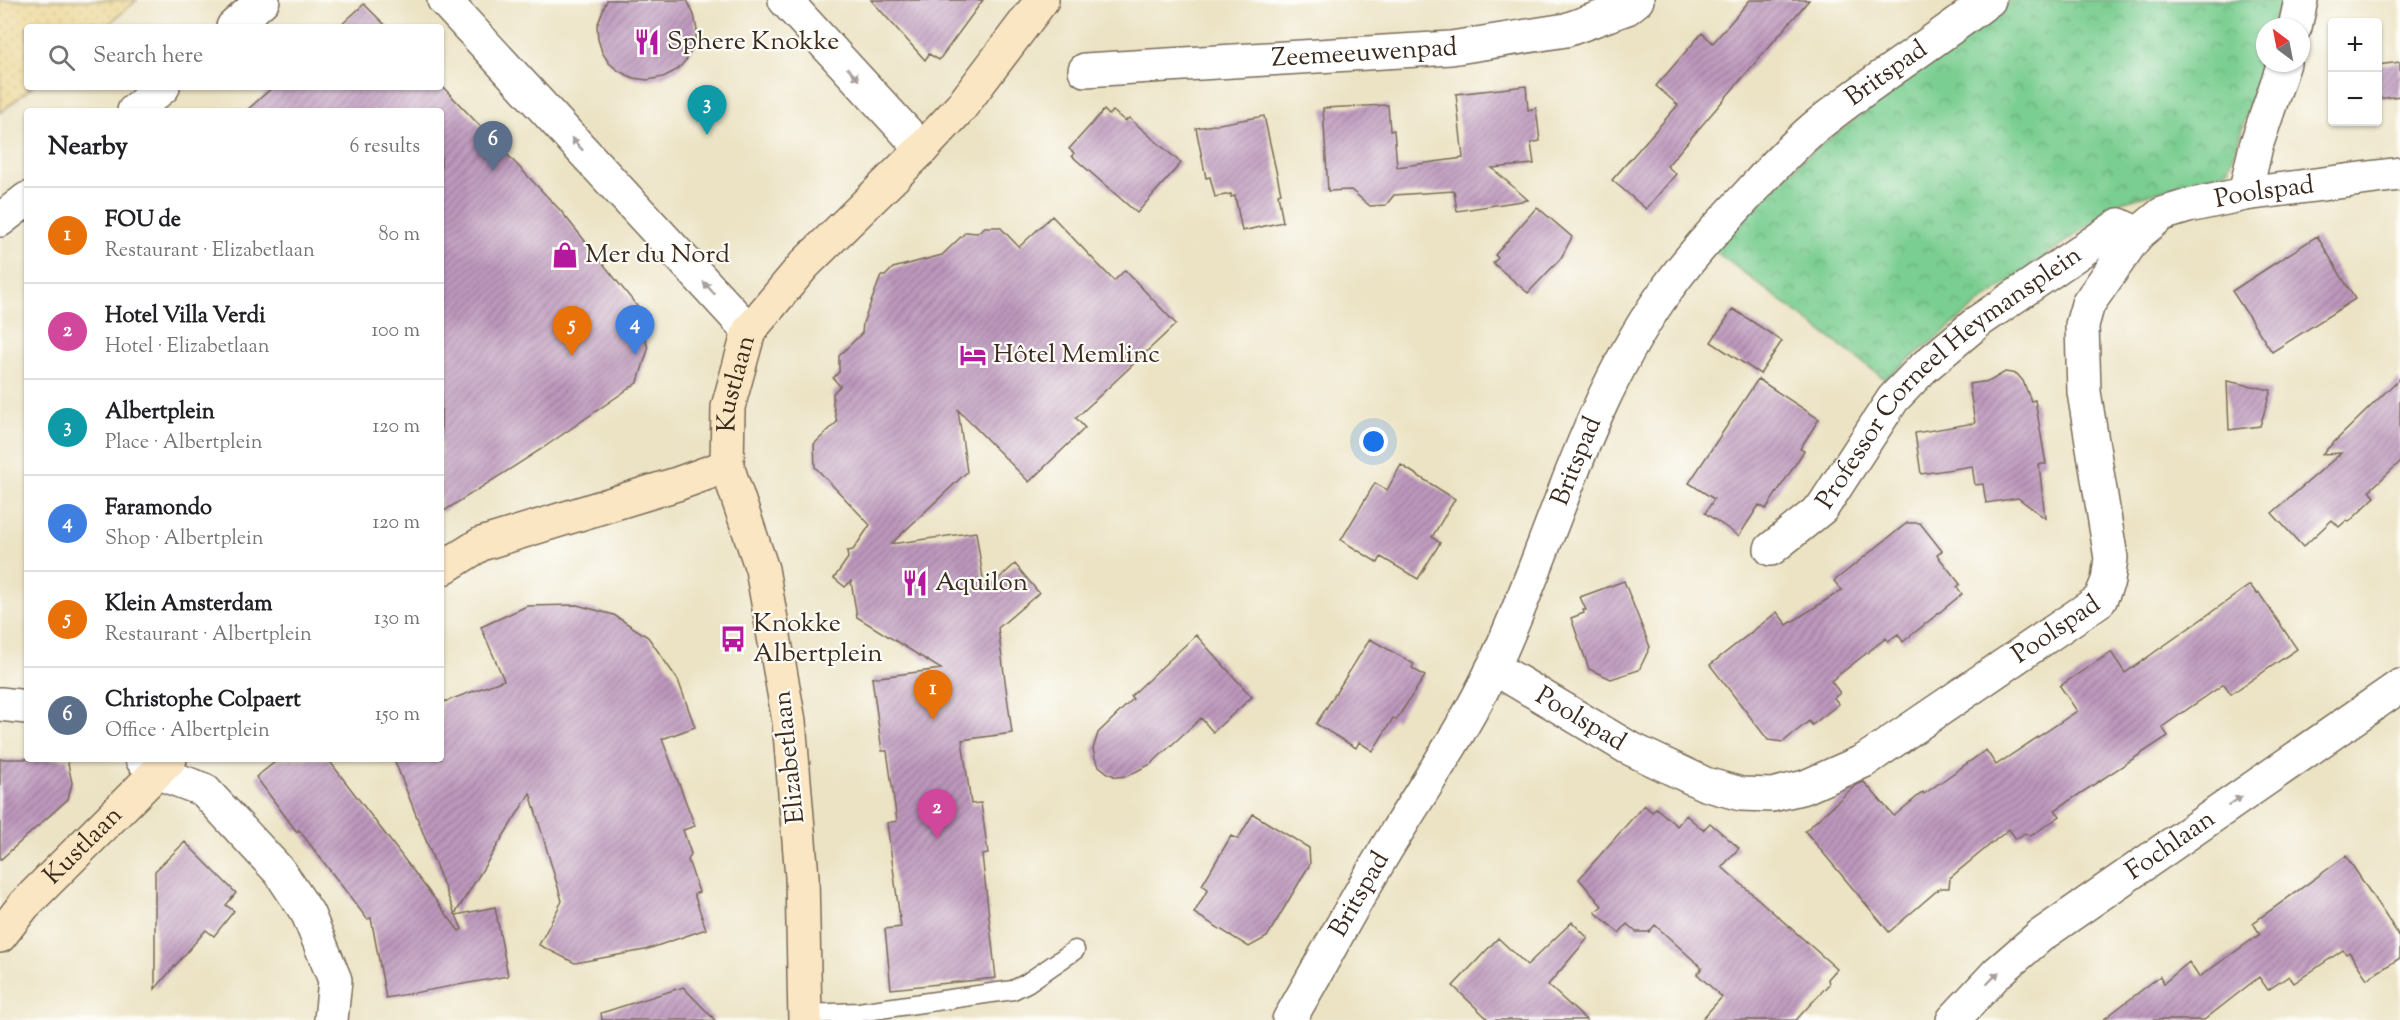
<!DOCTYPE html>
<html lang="en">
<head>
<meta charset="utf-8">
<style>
	:root { --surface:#fff; --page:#f2f2f2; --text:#202124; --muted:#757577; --line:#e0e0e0; --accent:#db2777 }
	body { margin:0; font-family:"Sorts Mill Goudy",serif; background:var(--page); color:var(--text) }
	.controls { position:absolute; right:18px; top:18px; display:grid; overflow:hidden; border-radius:6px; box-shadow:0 2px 4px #0004 }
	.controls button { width:54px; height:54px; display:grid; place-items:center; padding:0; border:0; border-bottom:2px solid var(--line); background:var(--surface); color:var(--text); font:30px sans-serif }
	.compass { position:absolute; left:2256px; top:18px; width:54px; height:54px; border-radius:50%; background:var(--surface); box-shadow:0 2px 4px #0004; rotate:328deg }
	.you { position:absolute; left:1374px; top:442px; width:21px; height:21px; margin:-15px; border:4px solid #fff; border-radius:50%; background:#1a73e8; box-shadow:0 0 0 9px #1a73e833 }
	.badge { display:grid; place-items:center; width:39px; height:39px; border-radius:50%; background:var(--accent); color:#fff; font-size:20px; font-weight:700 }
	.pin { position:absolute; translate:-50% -50px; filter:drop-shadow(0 2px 3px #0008) }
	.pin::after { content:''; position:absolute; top:32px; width:21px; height:18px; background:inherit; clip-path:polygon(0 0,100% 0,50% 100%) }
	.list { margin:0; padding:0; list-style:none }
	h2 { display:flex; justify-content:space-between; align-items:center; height:78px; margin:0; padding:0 24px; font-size:26px }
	h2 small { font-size:20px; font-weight:400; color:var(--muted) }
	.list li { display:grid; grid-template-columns:39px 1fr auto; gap:18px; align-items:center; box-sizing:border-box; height:96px; padding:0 24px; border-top:2px solid var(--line) }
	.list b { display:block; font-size:22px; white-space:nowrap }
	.list p { margin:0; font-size:20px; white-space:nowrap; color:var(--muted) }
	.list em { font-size:20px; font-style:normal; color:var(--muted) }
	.icon { flex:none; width:33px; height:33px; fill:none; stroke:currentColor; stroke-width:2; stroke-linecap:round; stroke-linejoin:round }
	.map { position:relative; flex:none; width:2400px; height:1020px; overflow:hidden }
	.search { position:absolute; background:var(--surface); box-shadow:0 2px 4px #0004; left:24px; top:24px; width:420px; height:66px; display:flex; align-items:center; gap:15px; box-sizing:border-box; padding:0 21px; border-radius:6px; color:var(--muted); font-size:22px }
	.panel { position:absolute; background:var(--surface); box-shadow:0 2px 4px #0004; left:24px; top:108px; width:420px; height:654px; border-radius:6px }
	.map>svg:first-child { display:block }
	.sand { fill:url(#sand-dots); stroke:#94825e; stroke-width:1.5 }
	.park { fill:url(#park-crowns); stroke:#5a7c58; stroke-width:1.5 }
	.building { fill:url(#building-hatch) }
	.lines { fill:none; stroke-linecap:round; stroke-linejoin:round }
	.lane-casing { stroke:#796b58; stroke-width:21 }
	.street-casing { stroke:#796b58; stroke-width:36 }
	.secondary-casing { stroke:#796b58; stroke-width:36 }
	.lane { stroke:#fff; stroke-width:18 }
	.street { stroke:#fff; stroke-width:33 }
	.secondary { stroke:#fbe6c3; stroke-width:33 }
	.oneway { fill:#a79f9a }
	.labels { text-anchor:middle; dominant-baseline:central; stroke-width:4.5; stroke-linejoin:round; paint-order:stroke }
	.poi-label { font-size:26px; fill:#3b2a1e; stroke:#fdfcf7; text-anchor:start }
	.street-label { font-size:26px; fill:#3b2a1e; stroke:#fdfcf7 }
</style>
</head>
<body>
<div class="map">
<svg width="2400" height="1020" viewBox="0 0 2400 1020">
	<defs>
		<pattern id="sand-dots" width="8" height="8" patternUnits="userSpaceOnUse" patternTransform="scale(1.5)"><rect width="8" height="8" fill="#eeda9e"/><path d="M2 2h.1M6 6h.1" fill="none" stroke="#cdbb88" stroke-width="1.8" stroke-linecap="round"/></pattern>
		<pattern id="park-crowns" width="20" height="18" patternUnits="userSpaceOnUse" patternTransform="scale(1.5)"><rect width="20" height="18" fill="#7ace91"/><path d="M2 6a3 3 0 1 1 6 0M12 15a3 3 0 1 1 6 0" fill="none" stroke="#65a776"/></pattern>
		<pattern id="building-hatch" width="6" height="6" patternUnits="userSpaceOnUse" patternTransform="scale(1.5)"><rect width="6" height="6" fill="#bd98bd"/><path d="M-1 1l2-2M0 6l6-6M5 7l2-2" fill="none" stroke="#9b7c99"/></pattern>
	</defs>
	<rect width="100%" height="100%" fill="#fdfcf7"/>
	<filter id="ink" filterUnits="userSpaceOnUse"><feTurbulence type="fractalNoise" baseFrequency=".0167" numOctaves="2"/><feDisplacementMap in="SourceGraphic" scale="12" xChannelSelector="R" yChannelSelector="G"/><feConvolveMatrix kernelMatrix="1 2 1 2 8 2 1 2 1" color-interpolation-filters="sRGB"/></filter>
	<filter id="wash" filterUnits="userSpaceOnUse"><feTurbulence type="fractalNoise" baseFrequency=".008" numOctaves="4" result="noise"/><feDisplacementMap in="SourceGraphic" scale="24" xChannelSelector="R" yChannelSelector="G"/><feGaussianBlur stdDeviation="1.35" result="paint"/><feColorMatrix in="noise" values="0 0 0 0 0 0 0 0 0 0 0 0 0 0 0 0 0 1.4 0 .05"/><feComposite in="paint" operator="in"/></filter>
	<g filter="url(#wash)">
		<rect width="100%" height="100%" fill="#ece3c4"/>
		<!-- sand -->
		<path class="sand" d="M 0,0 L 137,0 L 105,27 L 27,27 L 27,87 L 32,87 L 0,113 Z"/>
		<!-- park -->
		<path class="park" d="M 2011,0 L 2282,0 L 2275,27 L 2265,27 L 2265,60 L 2228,171 L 2121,202 L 1982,301 L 1885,379 L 1712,249 L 1806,157 Z"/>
		<g id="blocks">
			<!-- building -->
			<path class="building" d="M 607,0 L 687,0 L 694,15 L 697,30 L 694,45 L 687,59 L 677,70 L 663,77 L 648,80 L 633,78 L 619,71 L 609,63 L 602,52 L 598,39 L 597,26 Z
				M 871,0 L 983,0 L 939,60 L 929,54 L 925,60 Z
				M 1750,0 L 1809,0 L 1667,166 L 1676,174 L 1646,209 L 1612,180 L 1678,105 L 1656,86 L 1702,33 L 1713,43 Z
				M 364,4 L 387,27 L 339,27 Z
				M 2400,62 L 2400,96 L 2378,99 L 2378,65 Z
				M 441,85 L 561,211 L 637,306 L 648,349 L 638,382 L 543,448 L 441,513 L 441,111 L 246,111 L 273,87 L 441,87 Z
				M 1526,86 L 1528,110 L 1536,108 L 1540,141 L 1531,143 L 1534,164 L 1492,168 L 1528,200 L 1457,211 L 1454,191 L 1394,195 L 1386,205 L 1370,206 L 1351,190 L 1328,191 L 1323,108 L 1388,105 L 1390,131 L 1394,130 L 1397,167 L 1463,158 L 1456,94 Z
				M 1104,110 L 1109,115 L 1113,111 L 1125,121 L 1129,118 L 1181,163 L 1137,213 L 1072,156 L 1074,153 L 1069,149 Z
				M 1264,116 L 1281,193 L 1278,194 L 1283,222 L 1242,231 L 1235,196 L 1231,197 L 1231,194 L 1215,197 L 1210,177 L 1206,178 L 1196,128 Z
				M 1537,207 L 1572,237 L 1561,258 L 1528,293 L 1493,263 L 1498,258 L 1495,255 Z
				M 1052,216 L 1114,281 L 1125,270 L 1176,324 L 1076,418 L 1085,428 L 1029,482 L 958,410 L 967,472 L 891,544 L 976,532 L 985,591 L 1015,564 L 1039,593 L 998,628 L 1012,733 L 962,740 L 971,804 L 981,803 L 988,854 L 982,855 L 996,978 L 891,989 L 885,929 L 901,927 L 887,823 L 897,821 L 887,751 L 882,751 L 872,678 L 941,669 L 857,617 L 851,581 L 845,587 L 834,578 L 848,558 L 847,551 L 853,550 L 870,525 L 815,467 L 814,444 L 837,422 L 833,404 L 833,393 L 840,386 L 833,378 L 839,372 L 839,356 L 862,333 L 863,323 L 881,276 L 885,276 L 893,268 L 942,255 L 966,232 L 977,233 L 985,227 L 1000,227 L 1019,247 Z
				M 2317,236 L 2355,299 L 2272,352 L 2232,291 Z
				M 1733,309 L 1782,341 L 1760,374 L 1711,342 Z
				M 2005,372 L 2017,374 L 2023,381 L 2031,401 L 2035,400 L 2046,464 L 2039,464 L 2045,518 L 2018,498 L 1986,503 L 1983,484 L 1975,485 L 1972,466 L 1921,474 L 1915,433 L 1975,423 L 1969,384 L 1990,381 Z
				M 2400,378 L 2400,462 L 2369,491 L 2375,497 L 2349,522 L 2347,520 L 2339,527 L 2332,520 L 2303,547 L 2272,513 L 2341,453 L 2322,454 Z
				M 1758,379 L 1819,419 L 1800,449 L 1804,451 L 1766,509 L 1759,505 L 1739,536 L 1705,513 L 1714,499 L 1689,483 Z
				M 2227,381 L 2271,390 L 2260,426 L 2229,430 Z
				M 1401,465 L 1455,499 L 1432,537 L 1440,543 L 1418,579 L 1381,557 L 1378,563 L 1341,540 L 1375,483 L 1387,490 Z
				M 1907,523 L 1920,523 L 1942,551 L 1937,555 L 1960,584 L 1957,587 L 1962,594 L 1903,642 L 1898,634 L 1888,641 L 1886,638 L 1831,681 L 1840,693 L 1834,698 L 1839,704 L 1812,725 L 1809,721 L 1783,742 L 1768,740 L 1710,665 L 1777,612 L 1787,625 L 1842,590 L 1834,581 Z
				M 1624,581 L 1650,647 L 1639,670 L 1611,679 L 1589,669 L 1571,618 L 1584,613 L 1583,610 L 1586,610 L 1580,597 Z
				M 2250,585 L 2257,594 L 2259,593 L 2297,649 L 2231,694 L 2224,684 L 2162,727 L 2168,736 L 2055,810 L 2060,816 L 2031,836 L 2025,833 L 2016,839 L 2009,829 L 1950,878 L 1949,888 L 1940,888 L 1889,932 L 1805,831 L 1856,785 L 1864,782 L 1894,816 L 1923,792 L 1924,794 L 1986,750 L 1996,765 L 2077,711 L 2060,686 L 2111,652 L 2125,673 Z
				M 577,605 L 614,615 L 648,637 L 678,680 L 695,727 L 662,739 L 695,826 L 683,830 L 691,854 L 688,860 L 699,892 L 694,894 L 706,929 L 645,950 L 575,963 L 539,945 L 562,901 L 530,793 L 455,914 L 394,759 L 441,759 L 441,703 L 504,680 L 481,627 L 527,606 Z
				M 1196,635 L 1252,697 L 1213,732 L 1201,718 L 1151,764 L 1127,776 L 1116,777 L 1108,773 L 1099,766 L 1095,758 L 1093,749 L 1098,733 L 1133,699 L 1131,696 Z
				M 1370,639 L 1414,664 L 1412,668 L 1425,676 L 1396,720 L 1393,718 L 1373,751 L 1359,742 L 1356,748 L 1316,724 Z
				M 0,759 L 67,759 L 72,783 L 68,799 L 0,860 Z
				M 279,759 L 328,759 L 459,931 L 462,929 L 456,915 L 495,907 L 508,976 L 386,998 L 371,918 L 367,919 L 299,830 L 297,832 L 256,777 Z
				M 1644,805 L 1652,812 L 1656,808 L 1677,826 L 1686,815 L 1703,830 L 1710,823 L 1739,848 L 1722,867 L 1837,969 L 1828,979 L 1829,984 L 1796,1020 L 1701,1020 L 1722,997 L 1697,974 L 1702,968 L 1655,925 L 1649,932 L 1636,932 L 1627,924 L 1619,933 L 1595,912 L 1602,906 L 1579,879 Z
				M 1253,814 L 1309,848 L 1310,864 L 1267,937 L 1249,947 L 1194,913 L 1208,889 L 1202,885 L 1231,836 L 1238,839 Z
				M 185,842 L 236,893 L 226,905 L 234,911 L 214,936 L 206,930 L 155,989 L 155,871 Z
				M 2346,856 L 2400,937 L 2400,958 L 2367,979 L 2349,952 L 2346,954 L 2343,950 L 2294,983 L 2289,976 L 2268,990 L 2259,977 L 2204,1020 L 2103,1020 L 2160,976 L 2164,983 L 2189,962 L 2199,977 L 2260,934 L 2253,923 Z
				M 1572,922 L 1588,938 L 1548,985 L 1586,1020 L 1489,1020 L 1453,986 L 1498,938 L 1527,965 Z
				M 683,987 L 715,1020 L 602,1020 L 601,1013 Z"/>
		</g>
	</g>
	<g filter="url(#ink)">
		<use href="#blocks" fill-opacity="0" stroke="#796b58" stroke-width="1.5"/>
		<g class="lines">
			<!-- lane casing -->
			<g class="lane-casing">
				<path id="lane" d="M 805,1014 L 859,1012 L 1013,990 L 1027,983 L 1075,950"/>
			</g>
			<!-- street casing -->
			<g class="street-casing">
				<g id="street">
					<path d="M 444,0 L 749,331"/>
					<path d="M 785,0 L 922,149"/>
					<path d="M 233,27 L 263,0"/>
					<path d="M 2295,27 L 2301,0"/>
					<path id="s1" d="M 1085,70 L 1451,48 L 1566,30 L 1627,8 L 1637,0"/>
					<path d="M 134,111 L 163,87"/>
					<path d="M 2245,194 L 2256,146 L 2284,63"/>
					<path d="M 0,220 L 27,199"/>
					<path id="s2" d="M 1771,549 L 1822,508 L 1893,399 L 1922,369 L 1979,321 L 2119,225 L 2138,234"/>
					<path id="s3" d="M 1492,669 L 1508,676 L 1627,747 L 1705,784 L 1741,794 L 1772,795 L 1805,787 L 1864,761 L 2100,600 L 2108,581 L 2111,558 L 2084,392 L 2082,325 L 2088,304 L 2128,247 L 2138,234 L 2162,214 L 2188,206 L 2245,194 L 2400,174"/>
					<path d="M 0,704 L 27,707"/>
					<path d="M 142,759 L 156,772 L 204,790 L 280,872 L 308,914 L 335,980 L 331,1020"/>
					<path id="s4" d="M 1289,1020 C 1325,958 1358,894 1396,833 C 1429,779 1465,727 1492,670 C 1551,546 1582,410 1662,296 C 1686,261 1715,230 1744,199 C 1767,174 1789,149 1815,127 C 1870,82 1932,44 1989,0"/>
					<path id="s5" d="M 1953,1020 L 1997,973 L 2040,936 L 2400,686"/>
				</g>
			</g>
			<!-- secondary casing -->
			<g class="secondary-casing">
				<g id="secondary">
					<path d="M 441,569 L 481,544 L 677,484 L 727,466"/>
					<path id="s6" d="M 0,936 L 24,905 L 170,759"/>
					<path id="s7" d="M 805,1020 L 802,877 L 789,721 L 762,569 L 727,466 L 728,407 L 749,331 L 804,265 L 922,149 L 961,107 L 1042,0"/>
				</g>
			</g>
			<!-- lane -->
			<use href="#lane" class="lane"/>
			<!-- street -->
			<use href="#street" class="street"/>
			<!-- secondary -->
			<use href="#secondary" class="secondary"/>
		</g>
		<!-- one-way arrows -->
		<defs><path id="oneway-solid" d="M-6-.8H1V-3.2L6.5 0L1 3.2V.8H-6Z" transform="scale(1.5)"/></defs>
		<g class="oneway">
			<use href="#oneway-solid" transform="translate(853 74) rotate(47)"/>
			<use href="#oneway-solid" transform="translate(577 144) rotate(-133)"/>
			<use href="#oneway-solid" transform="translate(709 288) rotate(-133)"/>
			<use href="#oneway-solid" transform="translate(2235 801) rotate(-35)"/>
			<use href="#oneway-solid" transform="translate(1993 978) rotate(-46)"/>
		</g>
	</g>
	<!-- icons -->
	<defs>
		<g id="restaurant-bare" transform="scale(2.07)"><path d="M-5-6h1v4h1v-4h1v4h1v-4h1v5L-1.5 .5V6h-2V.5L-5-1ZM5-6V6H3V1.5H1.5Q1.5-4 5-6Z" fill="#b5179e" stroke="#fdfcf7" stroke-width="2.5" paint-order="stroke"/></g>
		<g id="shop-bare" transform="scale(2.07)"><path d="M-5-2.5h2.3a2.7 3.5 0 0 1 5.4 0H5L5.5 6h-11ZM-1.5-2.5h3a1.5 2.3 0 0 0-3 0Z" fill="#b5179e" stroke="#fdfcf7" stroke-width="2.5" paint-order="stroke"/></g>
		<g id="hotel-bare" transform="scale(2.07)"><path d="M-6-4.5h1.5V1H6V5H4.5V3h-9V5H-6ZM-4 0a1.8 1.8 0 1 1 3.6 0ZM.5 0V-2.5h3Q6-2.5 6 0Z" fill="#b5179e" stroke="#fdfcf7" stroke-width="2.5" paint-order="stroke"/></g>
		<g id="bus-bare" transform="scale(2.07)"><path d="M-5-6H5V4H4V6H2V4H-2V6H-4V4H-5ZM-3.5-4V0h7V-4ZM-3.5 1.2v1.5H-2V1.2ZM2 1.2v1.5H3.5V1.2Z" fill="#b5179e" stroke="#fdfcf7" stroke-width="2.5" paint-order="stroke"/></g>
	</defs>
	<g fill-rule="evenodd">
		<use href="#restaurant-bare" x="647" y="42"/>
		<use href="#shop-bare" x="565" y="255"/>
		<use href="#hotel-bare" x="973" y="355"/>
		<use href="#restaurant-bare" x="915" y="583"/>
		<use href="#bus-bare" x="733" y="639"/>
	</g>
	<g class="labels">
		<!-- poi labels -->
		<g class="poi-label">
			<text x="667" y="42">Sphere Knokke</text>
			<text x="585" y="255">Mer du Nord</text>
			<text x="993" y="355">Hôtel Memlinc</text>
			<text x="935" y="583">Aquilon</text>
			<text x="753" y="624">Knokke<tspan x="753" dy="30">Albertplein</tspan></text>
		</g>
		<!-- street labels -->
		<g class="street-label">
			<text stroke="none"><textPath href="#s1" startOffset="280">Zeemeeuwenpad</textPath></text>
			<text stroke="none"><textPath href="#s4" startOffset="1134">Britspad</textPath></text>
			<text stroke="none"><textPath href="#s3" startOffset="1218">Poolspad</textPath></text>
			<text stroke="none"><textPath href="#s2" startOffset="250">Professor Corneel Heymansplein</textPath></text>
			<text stroke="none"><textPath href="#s7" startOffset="646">Kustlaan</textPath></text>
			<text stroke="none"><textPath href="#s4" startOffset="630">Britspad</textPath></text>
			<text stroke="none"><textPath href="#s3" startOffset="642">Poolspad</textPath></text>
			<text stroke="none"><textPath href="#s3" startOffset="102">Poolspad</textPath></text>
			<text transform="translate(790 757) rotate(-96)">Elizabetlaan</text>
			<text stroke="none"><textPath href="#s6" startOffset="123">Kustlaan</textPath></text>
			<text stroke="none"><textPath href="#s5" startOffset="280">Fochlaan</textPath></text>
			<text stroke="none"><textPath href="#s4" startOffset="144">Britspad</textPath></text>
		</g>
	</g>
</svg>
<div class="controls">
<button>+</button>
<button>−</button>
</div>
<svg class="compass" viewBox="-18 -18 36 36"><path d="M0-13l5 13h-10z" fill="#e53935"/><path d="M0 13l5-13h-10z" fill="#757577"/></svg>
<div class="you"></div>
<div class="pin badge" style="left:933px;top:720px;background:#e8710a">1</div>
<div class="pin badge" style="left:937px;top:839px;background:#d1479c">2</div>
<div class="pin badge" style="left:707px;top:135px;background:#0f9aa8">3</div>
<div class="pin badge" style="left:635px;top:355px;background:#3f7fe0">4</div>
<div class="pin badge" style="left:572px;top:356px;background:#e8710a">5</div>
<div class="pin badge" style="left:493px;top:171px;background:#5c6f8a">6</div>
<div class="search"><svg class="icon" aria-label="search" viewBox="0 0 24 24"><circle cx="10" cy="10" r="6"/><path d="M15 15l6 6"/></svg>Search here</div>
<section class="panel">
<h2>Nearby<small>6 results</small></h2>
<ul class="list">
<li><span class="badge" style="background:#e8710a">1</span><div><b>FOU de</b><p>Restaurant · Elizabetlaan</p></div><em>80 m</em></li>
<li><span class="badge" style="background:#d1479c">2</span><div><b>Hotel Villa Verdi</b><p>Hotel · Elizabetlaan</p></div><em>100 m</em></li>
<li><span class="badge" style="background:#0f9aa8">3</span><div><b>Albertplein</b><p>Place · Albertplein</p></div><em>120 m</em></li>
<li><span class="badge" style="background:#3f7fe0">4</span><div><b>Faramondo</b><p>Shop · Albertplein</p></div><em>120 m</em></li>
<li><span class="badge" style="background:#e8710a">5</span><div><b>Klein Amsterdam</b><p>Restaurant · Albertplein</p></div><em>130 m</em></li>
<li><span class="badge" style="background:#5c6f8a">6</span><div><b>Christophe Colpaert</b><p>Office · Albertplein</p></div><em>150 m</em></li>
</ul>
</section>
</div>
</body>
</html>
